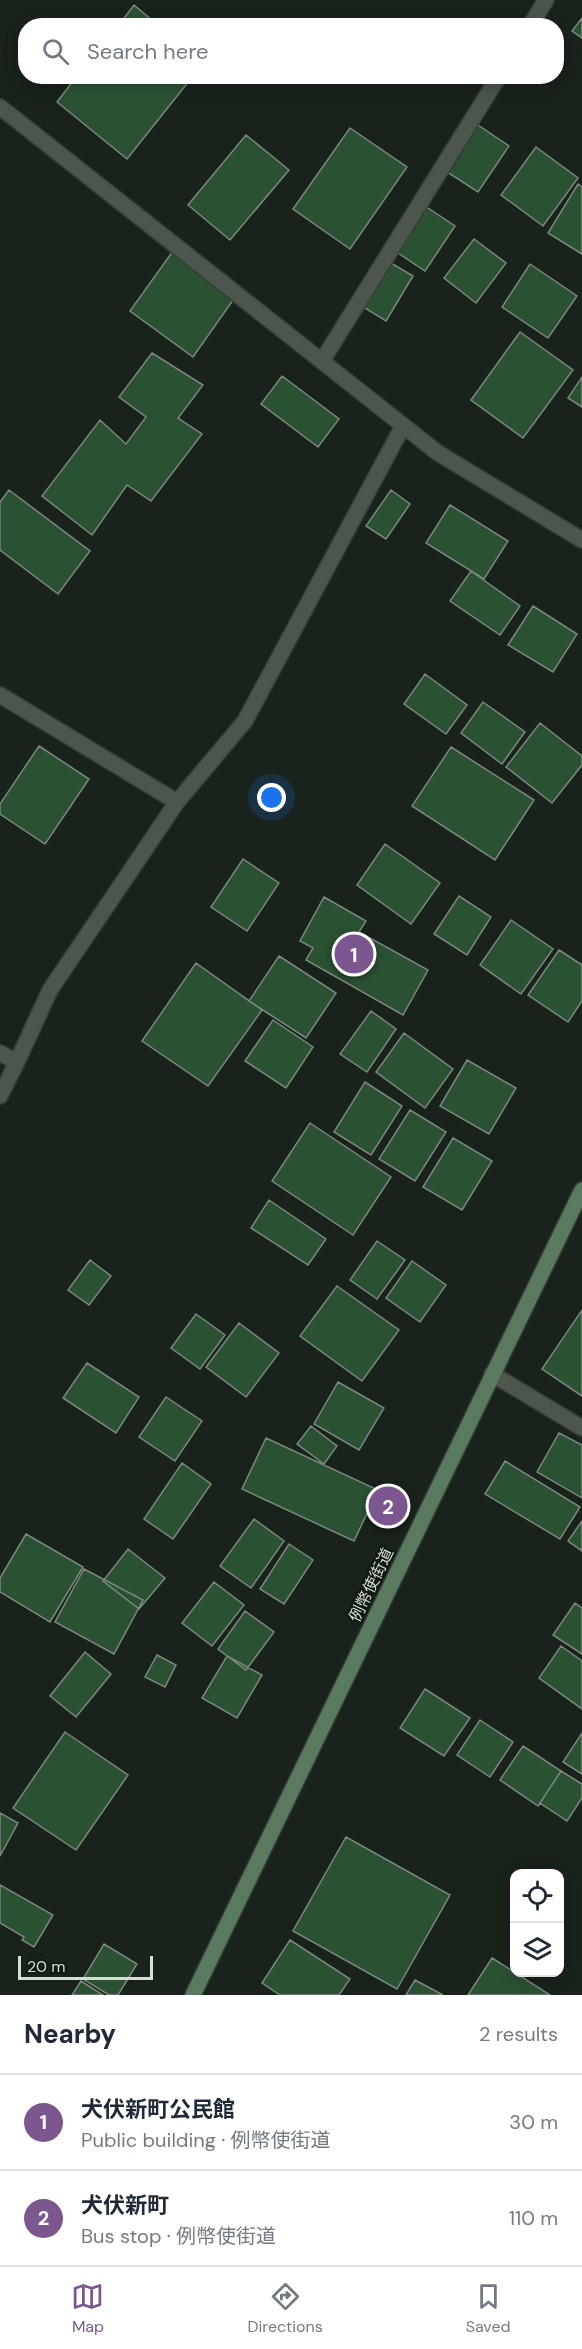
<!DOCTYPE html>
<html lang="en">
<head>
<meta charset="utf-8">
<style>
	:root { --surface:#fff; --page:#f2f2f3; --text:#1f2937; --muted:#747a83; --line:#e0e1e3; --accent:#7c568f }
	body { margin:0; font-family:"DM Sans","Noto Sans JP",sans-serif; background:var(--page); color:var(--text) }
	.controls { position:absolute; right:18px; bottom:18px; display:grid; overflow:hidden; border-radius:12px; box-shadow:0 3px 15px #0003 }
	.controls button { width:54px; height:54px; display:grid; place-items:center; padding:0; border:0; border-bottom:2px solid var(--line); background:var(--surface); color:var(--text); font:30px sans-serif }
	.scale { position:absolute; left:18px; bottom:15px; width:135px; box-sizing:border-box; padding-left:6px; border:3px solid #d7ddd8; border-top:0; font-size:16px; line-height:21px; white-space:nowrap; color:#d7ddd8; -webkit-text-stroke:4px #101912; paint-order:stroke }
	.you { position:absolute; left:272px; top:798px; width:21px; height:21px; margin:-15px; border:4px solid #fff; border-radius:50%; background:#1a73e8; box-shadow:0 0 0 9px #1a73e833 }
	.badge { display:grid; place-items:center; width:39px; height:39px; border-radius:50%; background:var(--accent); color:#fff; font-size:20px; font-weight:700 }
	.pin { position:absolute; translate:-50% -50%; border:3px solid #fff; box-shadow:0 2px 6px #0006 }
	.list { margin:0; padding:0; list-style:none }
	h2 { display:flex; justify-content:space-between; align-items:center; height:78px; margin:0; padding:0 24px; font-size:26px }
	h2 small { font-size:20px; font-weight:400; color:var(--muted) }
	.list li { display:grid; grid-template-columns:39px 1fr auto; gap:18px; align-items:center; box-sizing:border-box; height:96px; padding:0 24px; border-top:2px solid var(--line) }
	.list b { display:block; font-size:22px; white-space:nowrap }
	.list p { margin:0; font-size:20px; white-space:nowrap; color:var(--muted) }
	.list em { font-size:20px; font-style:normal; color:var(--muted) }
	.icon { flex:none; width:33px; height:33px; fill:none; stroke:currentColor; stroke-width:2; stroke-linecap:round; stroke-linejoin:round }
	.map { position:relative; flex:none; width:582px; height:1995px; overflow:hidden }
	.search { position:absolute; background:var(--surface); box-shadow:0 3px 15px #0003; left:18px; right:18px; top:18px; height:66px; display:flex; align-items:center; gap:15px; box-sizing:border-box; padding:0 21px; border-radius:24px; color:var(--muted); font-size:22px }
	.sheet { height:270px; background:var(--surface) }
	nav { display:flex; justify-content:space-around; align-items:center; box-sizing:border-box; height:84px; border-top:2px solid var(--line); background:var(--surface); font-size:16px; color:var(--muted) }
	nav a { display:grid; justify-items:center; gap:3px }
	nav .on { color:var(--accent) }
	.map>svg:first-child { display:block }
	.building { fill:#2b5133; stroke:#7c877e; stroke-width:1.5 }
	.lines { fill:none; stroke-linecap:round; stroke-linejoin:round }
	.minor-casing { stroke:#373d38; stroke-width:18 }
	.secondary-casing { stroke:#373d38; stroke-width:18 }
	.minor { stroke:#4c564d; stroke-width:15 }
	.secondary { stroke:#597a5f; stroke-width:15 }
	.labels { text-anchor:middle; dominant-baseline:central; stroke-width:4.5; stroke-linejoin:round; paint-order:stroke }
	.street-label { font-size:16px; fill:#d7ddd8; stroke:#101912 }
</style>
</head>
<body>
<div class="map">
<svg width="582" height="1995" viewBox="0 0 582 1995">
	<rect width="100%" height="100%" fill="#19221b"/>
	<!-- building -->
	<path class="building" d="M 134,5 L 159,26 L 118,26 Z
		M 582,18 L 582,38 L 572,31 Z
		M 77,76 L 193,76 L 127,159 L 57,102 Z
		M 475,123 L 509,146 L 478,192 L 444,170 Z
		M 350,128 L 407,167 L 350,249 L 293,209 Z
		M 246,135 L 289,170 L 230,240 L 188,205 Z
		M 536,147 L 578,178 L 543,226 L 501,195 Z
		M 578,184 L 582,187 L 582,254 L 548,233 Z
		M 425,206 L 455,226 L 425,271 L 395,251 Z
		M 474,239 L 506,263 L 476,303 L 444,278 Z
		M 173,251 L 236,296 L 193,357 L 130,311 Z
		M 386,260 L 413,276 L 386,321 L 360,305 Z
		M 530,264 L 577,296 L 548,338 L 502,307 Z
		M 520,332 L 573,370 L 523,438 L 471,400 Z
		M 152,353 L 203,385 L 178,418 L 202,434 L 151,501 L 127,485 L 92,535 L 42,496 L 100,420 L 126,444 L 146,417 L 119,397 Z
		M 282,376 L 339,419 L 318,447 L 261,404 Z
		M 582,377 L 582,407 L 568,398 Z
		M 9,490 L 90,551 L 58,594 L 0,550 L 0,502 Z
		M 391,490 L 410,504 L 386,539 L 366,526 Z
		M 450,505 L 508,541 L 484,579 L 426,543 Z
		M 471,571 L 520,606 L 500,635 L 450,601 Z
		M 533,606 L 577,634 L 553,672 L 508,645 Z
		M 425,674 L 467,705 L 446,734 L 404,704 Z
		M 483,702 L 525,732 L 502,764 L 461,733 Z
		M 540,723 L 582,756 L 582,765 L 552,803 L 506,767 Z
		M 39,746 L 89,779 L 45,844 L 0,814 L 0,804 Z
		M 451,747 L 534,800 L 495,860 L 412,806 Z
		M 385,844 L 440,883 L 411,924 L 357,885 Z
		M 243,859 L 279,883 L 247,931 L 211,907 Z
		M 459,896 L 491,917 L 467,955 L 434,934 Z
		M 324,897 L 366,921 L 359,932 L 428,970 L 403,1015 L 306,960 L 313,948 L 300,941 Z
		M 511,920 L 553,949 L 521,994 L 480,965 Z
		M 559,950 L 582,965 L 582,1001 L 568,1022 L 528,995 Z
		M 279,956 L 336,993 L 306,1038 L 249,1001 Z
		M 196,963 L 262,1010 L 208,1086 L 142,1041 Z
		M 371,1011 L 396,1029 L 367,1072 L 340,1054 Z
		M 273,1020 L 313,1047 L 286,1088 L 245,1061 Z
		M 404,1033 L 453,1069 L 425,1108 L 376,1072 Z
		M 467,1060 L 516,1088 L 489,1134 L 440,1106 Z
		M 365,1082 L 402,1106 L 371,1155 L 334,1132 Z
		M 410,1110 L 446,1132 L 415,1181 L 379,1159 Z
		M 310,1123 L 391,1177 L 353,1235 L 272,1181 Z
		M 453,1138 L 492,1161 L 462,1210 L 423,1187 Z
		M 269,1200 L 326,1239 L 308,1265 L 251,1228 Z
		M 377,1241 L 405,1260 L 377,1299 L 350,1280 Z
		M 90,1260 L 111,1276 L 89,1305 L 68,1290 Z
		M 412,1261 L 446,1285 L 420,1322 L 386,1298 Z
		M 337,1286 L 399,1330 L 362,1381 L 300,1336 Z
		M 582,1310 L 582,1396 L 542,1369 Z
		M 196,1314 L 225,1335 L 200,1369 L 171,1348 Z
		M 239,1323 L 279,1353 L 246,1397 L 206,1367 Z
		M 87,1363 L 139,1397 L 116,1433 L 63,1398 Z
		M 338,1382 L 384,1408 L 359,1450 L 314,1424 Z
		M 166,1397 L 202,1421 L 175,1461 L 139,1437 Z
		M 311,1426 L 337,1446 L 324,1464 L 297,1444 Z
		M 559,1433 L 582,1445 L 582,1498 L 537,1472 Z
		M 266,1438 L 378,1490 L 354,1541 L 242,1489 Z
		M 505,1461 L 580,1507 L 560,1539 L 485,1494 Z
		M 182,1463 L 211,1484 L 173,1539 L 144,1519 Z
		M 254,1519 L 284,1541 L 251,1588 L 220,1566 Z
		M 582,1521 L 582,1551 L 568,1541 Z
		M 26,1534 L 83,1567 L 50,1622 L 0,1592 L 0,1578 Z
		M 289,1544 L 313,1560 L 284,1604 L 260,1589 Z
		M 128,1549 L 165,1578 L 139,1609 L 103,1581 Z
		M 84,1569 L 143,1600 L 114,1654 L 55,1622 Z
		M 214,1582 L 244,1605 L 212,1646 L 182,1623 Z
		M 575,1603 L 582,1608 L 582,1654 L 553,1635 Z
		M 245,1611 L 274,1632 L 246,1670 L 218,1649 Z
		M 561,1646 L 582,1661 L 582,1709 L 539,1678 Z
		M 85,1652 L 111,1674 L 76,1717 L 50,1696 Z
		M 157,1655 L 176,1665 L 165,1687 L 145,1677 Z
		M 227,1656 L 262,1675 L 237,1718 L 202,1698 Z
		M 425,1689 L 470,1718 L 444,1756 L 400,1728 Z
		M 480,1720 L 513,1742 L 490,1777 L 457,1755 Z
		M 65,1732 L 128,1775 L 76,1850 L 13,1808 Z
		M 582,1733 L 582,1774 L 563,1762 Z
		M 523,1746 L 561,1771 L 538,1806 L 500,1780 Z
		M 561,1771 L 582,1784 L 582,1798 L 567,1821 L 540,1803 Z
		M 0,1813 L 18,1823 L 0,1856 Z
		M 346,1837 L 450,1895 L 397,1989 L 293,1931 Z
		M 0,1885 L 53,1915 L 34,1947 L 22,1940 L 24,1937 L 0,1923 Z
		M 290,1940 L 350,1979 L 339,1995 L 280,1995 L 262,1983 Z
		M 104,1944 L 137,1964 L 118,1995 L 109,1995 L 83,1979 Z
		M 492,1958 L 550,1995 L 468,1995 Z
		M 415,1980 L 443,1995 L 406,1995 Z
		M 81,1981 L 103,1995 L 72,1995 Z"/>
	<g class="lines">
		<!-- minor casing -->
		<g class="minor-casing">
			<path id="minor" d="M 530,26 L 546,0
				M 0,107 L 438,453 L 582,540
				M 322,361 L 499,76
				M 0,695 L 177,802 L 50,990 L 17,1062
				M 177,802 L 245,721 L 403,426
				M 0,1053 L 17,1062 L 0,1096
				M 492,1374 L 582,1428"/>
		</g>
		<!-- secondary casing -->
		<g class="secondary-casing">
			<path id="secondary" d="M 193,1995 L 582,1190"/>
		</g>
		<!-- minor -->
		<use href="#minor" class="minor"/>
		<!-- secondary -->
		<use href="#secondary" class="secondary"/>
	</g>
	<g class="labels">
		<!-- street labels -->
		<g class="street-label">
			<text transform="translate(371 1585) rotate(-64)">例幣使街道</text>
		</g>
	</g>
</svg>
<div class="controls">
<button><svg class="icon" aria-label="locate" viewBox="0 0 24 24"><circle cx="12" cy="12" r="6"/><path d="M12 2v4M12 18v4M2 12h4M18 12h4"/></svg></button>
<button><svg class="icon" aria-label="layers" viewBox="0 0 24 24"><path d="M12 4l9 5-9 5-9-5zM3 14l9 5 9-5"/></svg></button>
</div>
<div class="scale">20 m</div>
<div class="you"></div>
<div class="pin badge" style="left:354px;top:954px">1</div>
<div class="pin badge" style="left:388px;top:1506px">2</div>
<div class="search"><svg class="icon" aria-label="search" viewBox="0 0 24 24"><circle cx="10" cy="10" r="6"/><path d="M15 15l6 6"/></svg>Search here</div>
</div>
<section class="sheet">
<h2>Nearby<small>2 results</small></h2>
<ul class="list">
<li><span class="badge">1</span><div><b>犬伏新町公民館</b><p>Public building · 例幣使街道</p></div><em>30 m</em></li>
<li><span class="badge">2</span><div><b>犬伏新町</b><p>Bus stop · 例幣使街道</p></div><em>110 m</em></li>
</ul>
</section>
<nav>
<a class="on"><svg class="icon" aria-label="map" viewBox="0 0 24 24"><path d="M3 6l6-2 6 2 6-2v14l-6 2-6-2-6 2zM9 4v14M15 6v14"/></svg>Map</a>
<a><svg class="icon" aria-label="directions" viewBox="0 0 24 24"><path d="M12 3l9 9-9 9-9-9zM9 14v-3h6M13 9l2 2-2 2"/></svg>Directions</a>
<a><svg class="icon" aria-label="saved" viewBox="0 0 24 24"><path d="M7 4h10v16l-5-4-5 4z"/></svg>Saved</a>
</nav>
</body>
</html>
